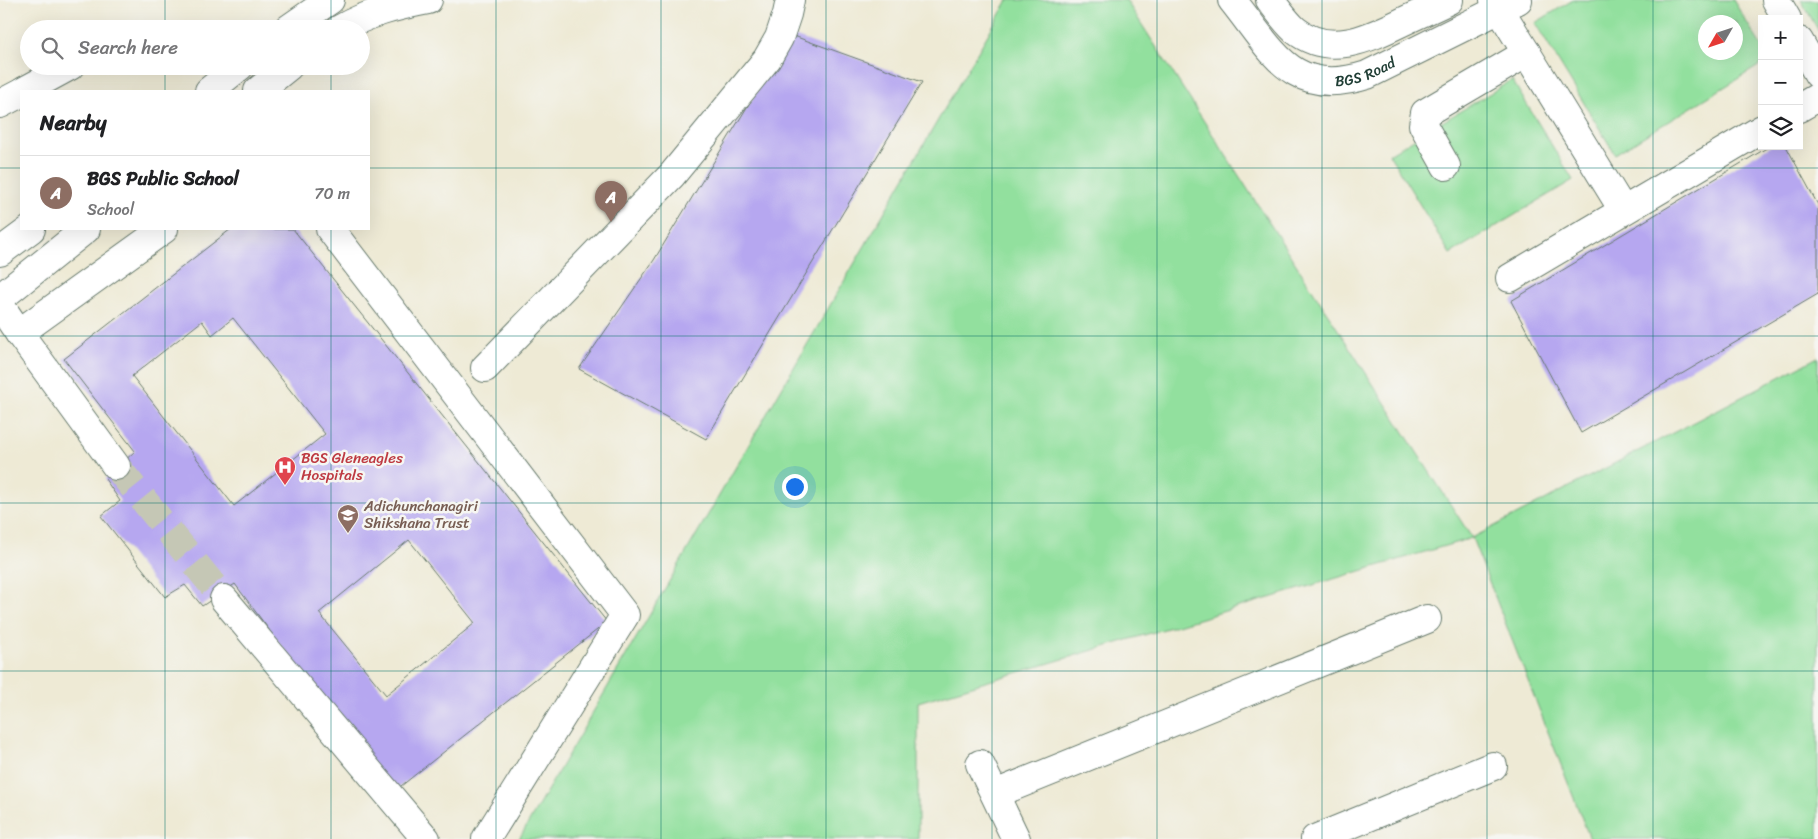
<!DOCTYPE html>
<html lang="en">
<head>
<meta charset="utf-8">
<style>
	:root { --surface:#fff; --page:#f6f6f6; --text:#202124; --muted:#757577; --line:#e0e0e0; --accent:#b5179e }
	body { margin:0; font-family:Sriracha,sans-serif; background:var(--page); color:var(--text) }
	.controls { position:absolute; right:15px; top:15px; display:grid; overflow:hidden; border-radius:0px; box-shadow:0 5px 20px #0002 }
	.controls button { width:45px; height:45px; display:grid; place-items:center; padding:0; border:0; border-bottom:1px solid var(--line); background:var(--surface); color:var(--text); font:25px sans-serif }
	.compass { position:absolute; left:1698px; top:15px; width:45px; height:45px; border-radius:50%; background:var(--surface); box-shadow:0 5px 20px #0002; rotate:231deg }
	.you { position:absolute; left:794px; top:486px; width:18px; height:18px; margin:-12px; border:4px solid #fff; border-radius:50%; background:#1a73e8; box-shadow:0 0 0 8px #1a73e833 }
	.badge { display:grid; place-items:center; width:32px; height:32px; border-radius:50%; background:var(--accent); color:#fff; font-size:16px; font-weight:700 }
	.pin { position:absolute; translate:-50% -41px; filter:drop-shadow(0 1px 2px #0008) }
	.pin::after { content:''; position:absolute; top:26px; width:18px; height:15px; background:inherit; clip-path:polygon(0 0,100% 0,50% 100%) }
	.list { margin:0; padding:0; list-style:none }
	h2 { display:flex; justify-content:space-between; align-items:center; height:65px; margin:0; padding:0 20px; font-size:21px }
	h2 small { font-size:16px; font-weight:400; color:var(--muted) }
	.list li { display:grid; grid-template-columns:32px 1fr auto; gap:15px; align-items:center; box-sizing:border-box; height:75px; padding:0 20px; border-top:1px solid var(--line) }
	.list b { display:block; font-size:19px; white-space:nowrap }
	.list p { margin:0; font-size:16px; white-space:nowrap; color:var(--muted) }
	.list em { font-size:16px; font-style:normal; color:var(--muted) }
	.icon { flex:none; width:28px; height:28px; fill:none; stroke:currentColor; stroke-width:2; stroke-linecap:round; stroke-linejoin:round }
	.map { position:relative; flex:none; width:1818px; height:839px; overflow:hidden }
	.search { position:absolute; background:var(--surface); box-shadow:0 5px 20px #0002; left:20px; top:20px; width:350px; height:55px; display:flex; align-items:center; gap:12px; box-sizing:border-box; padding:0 18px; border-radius:28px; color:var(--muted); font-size:19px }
	.panel { position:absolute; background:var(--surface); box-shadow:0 5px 20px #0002; left:20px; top:90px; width:350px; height:140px; border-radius:0px }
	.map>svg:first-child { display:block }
	.green { fill:#92e09e; stroke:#588e69; fill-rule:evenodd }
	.building { fill:#b6a7f0; fill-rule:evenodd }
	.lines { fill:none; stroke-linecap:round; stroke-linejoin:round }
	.minor-tunnel { stroke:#c5c7b5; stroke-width:28; stroke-dasharray:28 14; stroke-linecap:butt }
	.minor-casing { stroke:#677a6c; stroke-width:30 }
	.minor { stroke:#fff; stroke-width:28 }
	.grid { fill:none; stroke:#0f766e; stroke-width:1; stroke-opacity:0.55 }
	.labels { text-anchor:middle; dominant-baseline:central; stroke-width:5; stroke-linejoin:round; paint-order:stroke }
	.street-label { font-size:15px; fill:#1f3d34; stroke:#f6f6f2 }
	.health-label { font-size:15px; fill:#be3a42; stroke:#f6f6f2; text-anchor:start }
	.education-label { font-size:15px; fill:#785e54; stroke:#f6f6f2; text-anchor:start }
</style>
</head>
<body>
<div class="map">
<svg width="1818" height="839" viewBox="0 0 1818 839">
	<rect width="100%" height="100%" fill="#f6f6f2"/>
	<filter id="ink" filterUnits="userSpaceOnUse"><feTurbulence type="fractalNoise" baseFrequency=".02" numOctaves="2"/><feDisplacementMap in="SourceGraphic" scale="10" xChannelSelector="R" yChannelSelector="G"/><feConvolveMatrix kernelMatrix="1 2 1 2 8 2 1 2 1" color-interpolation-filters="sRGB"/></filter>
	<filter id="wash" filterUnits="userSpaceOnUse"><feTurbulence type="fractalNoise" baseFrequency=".0096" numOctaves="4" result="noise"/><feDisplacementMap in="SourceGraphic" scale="20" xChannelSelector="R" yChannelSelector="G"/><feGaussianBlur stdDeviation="1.12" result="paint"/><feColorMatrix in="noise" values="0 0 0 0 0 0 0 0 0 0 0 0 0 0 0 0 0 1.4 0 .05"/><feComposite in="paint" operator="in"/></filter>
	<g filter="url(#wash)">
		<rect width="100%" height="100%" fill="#eeead5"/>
		<!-- green -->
		<path class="green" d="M 1008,0 L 1126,0 L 1472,538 L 1818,357 L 1818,839 L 1590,839 L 1472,538 L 918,702 L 918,839 L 519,839 Z
			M 1573,0 L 1733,0 L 1762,47 L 1762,64 L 1615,154 L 1535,23 ZM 1736,22 L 1736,52 L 1706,52 L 1706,22 Z
			M 1801,0 L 1818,0 L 1818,30 Z
			M 1512,80 L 1573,180 L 1450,254 L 1389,154 Z"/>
		<g id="blocks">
			<!-- building -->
			<path class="building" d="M 791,35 L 922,82 L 706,439 L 579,369 L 654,260 Z
				M 1770,146 L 1786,146 L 1818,205 L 1818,294 L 1581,433 L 1511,301 Z
				M 231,229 L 293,229 L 607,622 L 391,794 L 235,584 L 202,606 L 185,585 L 165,597 L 101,516 L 120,501 L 105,479 L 135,451 L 64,359 ZM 233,318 L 325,434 L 234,506 L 132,376 L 202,321 L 212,335 ZM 409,540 L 475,623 L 386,695 L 319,613 Z"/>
		</g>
	</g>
	<g filter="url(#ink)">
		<use href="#blocks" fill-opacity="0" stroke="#677a6c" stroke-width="1"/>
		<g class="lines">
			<!-- minor-tunnel -->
			<path class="minor-tunnel" d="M 116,466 L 224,599"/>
			<!-- minor casing -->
			<g class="minor-casing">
				<g id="minor">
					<path id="s1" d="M 1232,0 C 1273,51 1292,99 1367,75 L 1518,0"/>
					<path d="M 1270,0 C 1278,10 1285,21 1295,30 C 1329,57 1367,39 1400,23 C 1416,15 1433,8 1449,0"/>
					<path d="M 1494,0 L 1623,210"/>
					<path d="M 1776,0 L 1787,19"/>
					<path d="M 288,29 L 330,0"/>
					<path d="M 340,29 C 368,13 397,6 428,0"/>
					<path d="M 1799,41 L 1818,74"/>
					<path d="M 24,91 L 70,66"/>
					<path d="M 209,91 L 240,66"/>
					<path d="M 258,91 L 289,66"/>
					<path d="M 0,104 L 21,93"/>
					<path d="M 1799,108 L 1818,97"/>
					<path d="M 1446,166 L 1423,125 L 1425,113 L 1527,53"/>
					<path d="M 330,229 L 625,615 L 486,839"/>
					<path d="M 0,252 L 31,229"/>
					<path d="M 1510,278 L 1762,129"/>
					<path d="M 0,298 L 86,229"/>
					<path d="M 0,305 L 19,333 L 116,466"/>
					<path d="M 19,333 L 164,229"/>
					<path d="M 485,368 L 672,175 L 767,59 L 779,38 L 787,14 L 790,0"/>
					<path d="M 224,599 L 426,839"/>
					<path d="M 980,764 L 1016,839"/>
					<path d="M 995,794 L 1427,619"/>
					<path d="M 1315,839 L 1493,766"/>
				</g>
			</g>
			<!-- minor -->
			<use href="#minor" class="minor"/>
		</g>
	</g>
	<!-- grid -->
	<path class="grid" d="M 165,0 L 165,29M 331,0 L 331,29M 496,0 L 496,839M 661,0 L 661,839M 826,0 L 826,839M 992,0 L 992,839M 1157,0 L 1157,839M 1322,0 L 1322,839M 1487,0 L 1487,839M 1653,0 L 1653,839M 165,66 L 165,91M 331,66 L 331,91M 0,168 L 21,168M 369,168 L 1818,168M 165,229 L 165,839M 331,229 L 331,839M 0,336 L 1818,336M 0,503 L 1818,503M 0,671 L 1818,671"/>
	<!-- icons -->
	<defs>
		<g id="hospital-pin" transform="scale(1.125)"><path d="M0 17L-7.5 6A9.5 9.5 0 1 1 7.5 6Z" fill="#e0444e" stroke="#f6f6f2"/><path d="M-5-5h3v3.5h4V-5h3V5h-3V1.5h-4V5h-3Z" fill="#fff"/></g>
		<g id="university-pin" transform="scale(1.125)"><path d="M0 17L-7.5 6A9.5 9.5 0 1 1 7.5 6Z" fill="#8d6e63" stroke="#f6f6f2"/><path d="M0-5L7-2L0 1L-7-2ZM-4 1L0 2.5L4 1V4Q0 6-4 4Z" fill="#fff"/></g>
	</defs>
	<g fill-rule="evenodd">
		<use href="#hospital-pin" x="285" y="467"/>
		<use href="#university-pin" x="348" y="515"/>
	</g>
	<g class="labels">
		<!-- street labels -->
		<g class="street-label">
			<text stroke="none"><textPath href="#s1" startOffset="169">BGS Road</textPath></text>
		</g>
		<!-- health labels -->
		<g class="health-label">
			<text x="301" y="458">BGS Gleneagles<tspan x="301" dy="17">Hospitals</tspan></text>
		</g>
		<!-- education labels -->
		<g class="education-label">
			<text x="364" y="506">Adichunchanagiri<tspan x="364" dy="17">Shikshana Trust</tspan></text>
		</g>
	</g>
</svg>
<div class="controls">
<button>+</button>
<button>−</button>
<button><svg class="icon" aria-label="layers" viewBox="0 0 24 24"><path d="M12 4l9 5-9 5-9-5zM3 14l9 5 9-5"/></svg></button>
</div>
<svg class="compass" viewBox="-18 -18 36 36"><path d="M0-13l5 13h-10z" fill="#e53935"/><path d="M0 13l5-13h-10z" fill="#757577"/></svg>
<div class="you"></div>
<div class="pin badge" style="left:611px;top:222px;background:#8d6e63">A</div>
<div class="search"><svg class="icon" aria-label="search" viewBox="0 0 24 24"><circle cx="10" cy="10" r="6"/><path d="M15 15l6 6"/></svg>Search here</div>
<section class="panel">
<h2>Nearby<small></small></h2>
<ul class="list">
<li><span class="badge" style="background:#8d6e63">A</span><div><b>BGS Public School</b><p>School</p></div><em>70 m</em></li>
</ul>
</section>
</div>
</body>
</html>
